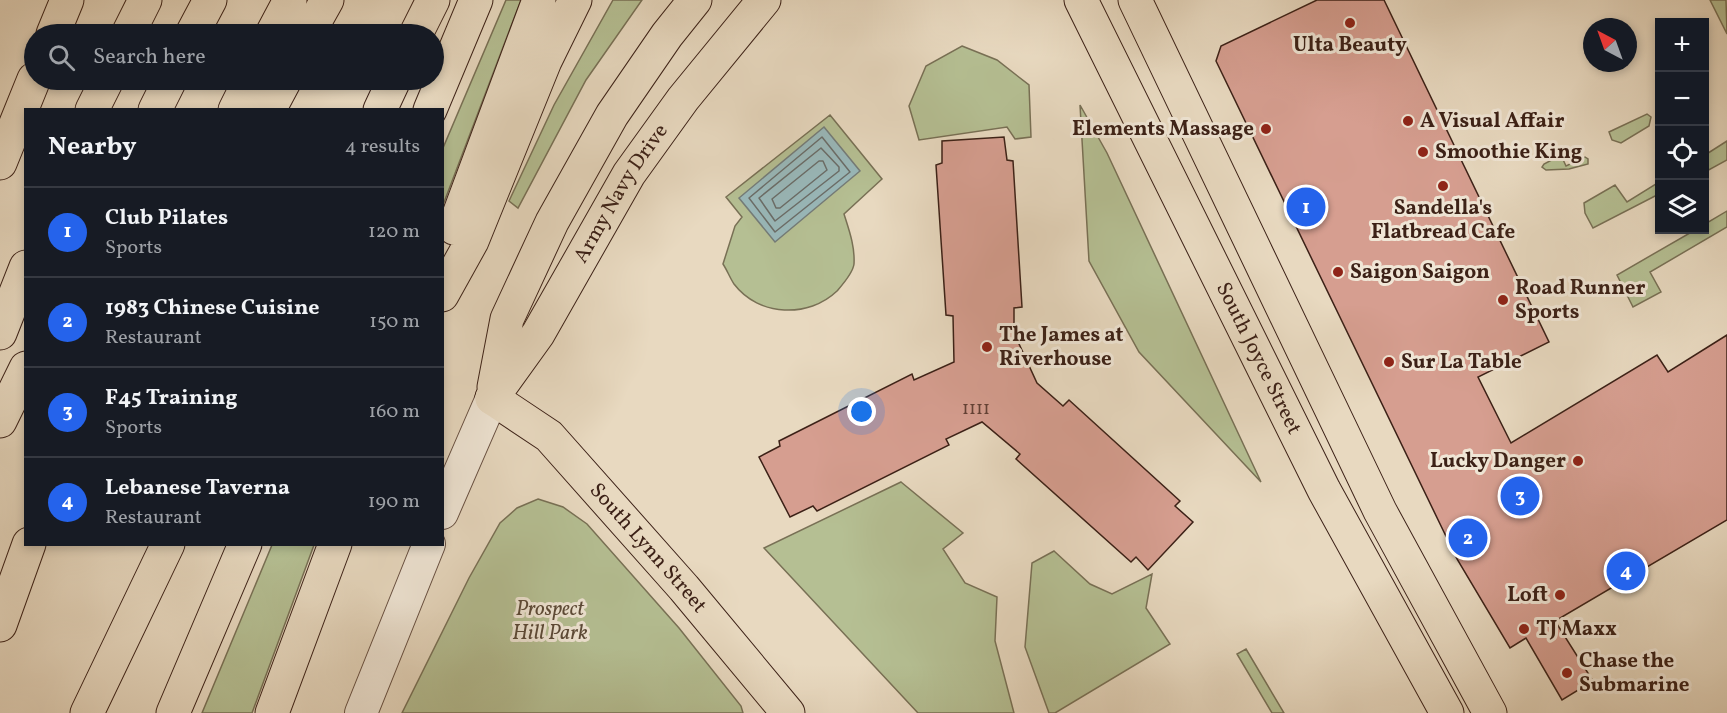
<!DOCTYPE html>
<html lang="en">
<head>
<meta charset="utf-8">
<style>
	:root { --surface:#171b24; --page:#20242c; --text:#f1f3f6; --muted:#9ea1a6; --line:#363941; --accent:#2563eb }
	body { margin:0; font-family:Vollkorn,serif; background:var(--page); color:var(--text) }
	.controls { position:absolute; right:18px; top:18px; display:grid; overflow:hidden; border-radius:0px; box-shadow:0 3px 9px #0003 }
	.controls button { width:54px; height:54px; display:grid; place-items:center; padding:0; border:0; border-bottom:2px solid var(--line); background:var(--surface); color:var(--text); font:30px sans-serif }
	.compass { position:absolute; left:1583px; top:18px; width:54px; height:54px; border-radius:50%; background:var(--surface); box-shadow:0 3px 9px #0003; rotate:319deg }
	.you { position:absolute; left:862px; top:412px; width:21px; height:21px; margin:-15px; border:4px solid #fff; border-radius:50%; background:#1a73e8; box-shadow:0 0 0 9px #1a73e833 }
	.badge { display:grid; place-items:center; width:39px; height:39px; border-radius:50%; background:var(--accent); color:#fff; font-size:20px; font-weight:700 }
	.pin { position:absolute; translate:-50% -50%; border:3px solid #fff; box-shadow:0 2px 6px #0006 }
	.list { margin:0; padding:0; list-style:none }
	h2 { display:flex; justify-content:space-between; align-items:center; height:78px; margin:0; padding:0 24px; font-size:26px }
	h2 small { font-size:20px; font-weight:400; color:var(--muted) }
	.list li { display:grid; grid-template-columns:39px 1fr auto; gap:18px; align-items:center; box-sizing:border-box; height:90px; padding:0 24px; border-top:2px solid var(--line) }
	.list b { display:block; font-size:22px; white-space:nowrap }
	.list p { margin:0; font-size:20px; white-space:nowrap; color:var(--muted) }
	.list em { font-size:20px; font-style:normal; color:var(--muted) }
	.icon { flex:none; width:33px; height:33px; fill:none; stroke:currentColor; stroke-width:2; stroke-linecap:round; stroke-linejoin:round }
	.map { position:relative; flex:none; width:1727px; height:713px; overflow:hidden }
	.search { position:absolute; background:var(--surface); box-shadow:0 3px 9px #0003; left:24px; top:24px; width:420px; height:66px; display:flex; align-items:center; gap:15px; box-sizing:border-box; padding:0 21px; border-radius:33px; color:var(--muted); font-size:22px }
	.panel { position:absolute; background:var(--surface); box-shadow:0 3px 9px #0003; left:24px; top:108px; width:420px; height:438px; border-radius:0px }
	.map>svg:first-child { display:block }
	.green { fill:#b5bf93; stroke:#787055; stroke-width:1.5 }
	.water { fill:#99b9bb; stroke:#747c79; stroke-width:1.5 }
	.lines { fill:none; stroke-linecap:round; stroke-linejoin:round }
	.shore { stroke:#6a6d69; stroke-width:1.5 }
	.building { fill:#d69e90; stroke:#3c2117; stroke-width:1.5 }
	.minor-casing { stroke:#674f41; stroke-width:34 }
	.major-casing { stroke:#3c2117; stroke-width:35 }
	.highway-casing { stroke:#3c2117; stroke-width:35 }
	.minor { stroke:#f0e6d6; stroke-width:32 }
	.major { stroke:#e8d9c0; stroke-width:33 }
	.highway { stroke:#e8d9c0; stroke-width:33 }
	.poi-dot { fill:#8f2418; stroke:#f0e6d6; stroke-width:2 }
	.labels { text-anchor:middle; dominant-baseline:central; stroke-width:6; stroke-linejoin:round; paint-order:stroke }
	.number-label { font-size:18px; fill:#624035 }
	.poi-label { font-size:21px; font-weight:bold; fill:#3c2117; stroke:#f0e6d6; text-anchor:start }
	.street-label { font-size:21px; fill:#3c2117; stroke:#f0e6d6 }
	.park-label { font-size:21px; font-style:italic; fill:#5a4836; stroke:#f0e6d6 }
</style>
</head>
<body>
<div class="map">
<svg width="1727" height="713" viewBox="0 0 1727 713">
	<rect width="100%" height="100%" fill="#e8d9c0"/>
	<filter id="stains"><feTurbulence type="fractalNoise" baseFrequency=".00333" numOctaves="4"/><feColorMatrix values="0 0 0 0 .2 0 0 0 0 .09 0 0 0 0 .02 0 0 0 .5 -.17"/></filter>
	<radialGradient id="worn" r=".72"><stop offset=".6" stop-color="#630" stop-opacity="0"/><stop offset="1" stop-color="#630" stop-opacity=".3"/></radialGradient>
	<!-- green -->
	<path class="green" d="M 506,0 L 521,0 L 443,205 L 443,148 Z
		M 613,0 L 642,0 L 586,80 L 518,208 L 509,201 L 554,105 Z
		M 1710,0 L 1726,0 L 1727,34 Z
		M 962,46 L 997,60 L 1029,85 L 1031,137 L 1015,139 L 1007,127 L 919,140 L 909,106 L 926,66 Z
		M 1080,105 L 1107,153 L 1261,482 L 1139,352 L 1089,261 Z
		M 1647,114 L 1651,117 L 1649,126 L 1621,143 L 1612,140 L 1609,132 Z
		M 830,115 L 882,179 L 844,214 C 849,230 855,246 854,264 C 853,273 843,284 837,291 C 809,318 759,317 734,284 C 730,278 727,270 723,264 L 735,226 L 742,217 L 726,197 Z
		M 1727,141 L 1727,160 L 1705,172 L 1705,155 Z
		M 1561,155 L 1566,166 L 1585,157 L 1588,159 L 1588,164 L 1569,169 L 1546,170 L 1542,167 L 1544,164 Z
		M 1659,182 L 1659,194 L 1593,228 L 1585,213 L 1584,203 L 1615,185 L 1627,202 Z
		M 1727,211 L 1727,227 L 1650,272 L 1661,292 L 1633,307 L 1617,275 L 1695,230 L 1704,230 L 1705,224 Z
		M 901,482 L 963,533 L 943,549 L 965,583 L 997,597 L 995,641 L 1014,713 L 918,713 L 764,548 Z
		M 538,499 L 563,507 L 587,524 L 679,628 L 741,706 L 743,713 L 402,713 L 469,578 L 500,523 L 517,508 Z
		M 272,545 L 314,545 L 252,713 L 202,713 Z
		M 1054,551 L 1090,584 L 1112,594 L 1152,574 L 1146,608 L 1170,644 L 1055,713 L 1049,713 L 1025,647 L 1032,563 Z
		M 1246,649 L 1284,713 L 1272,713 L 1237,654 Z"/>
	<!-- water -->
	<path class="water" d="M 824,127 L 860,171 L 775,242 L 739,198 Z"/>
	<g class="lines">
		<!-- shore -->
		<path class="shore" d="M 822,137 L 850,172 L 775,232 L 749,198 Z
			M 821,148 L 839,167 L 839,171 L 775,221 L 759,198 Z
			M 819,161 L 823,161 L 827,170 L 780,208 L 776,208 L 772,199 Z"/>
	</g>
	<!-- building -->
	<path class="building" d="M 1317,0 L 1384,0 L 1549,342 L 1478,377 L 1511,443 L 1657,355 L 1668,372 L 1727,335 L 1727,520 L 1555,621 L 1593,681 L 1562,700 L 1526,638 L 1510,648 L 1457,559 L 1216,61 L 1221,46 Z
		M 1004,137 L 1007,160 L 1013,161 L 1022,307 L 1014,308 L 1014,333 L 1037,383 L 1063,406 L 1069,400 L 1180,501 L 1175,506 L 1193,522 L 1148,570 L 1136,557 L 1131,562 L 1016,459 L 1020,454 L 982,422 L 946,439 L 949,445 L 817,511 L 813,506 L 790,517 L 759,457 L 780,446 L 779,441 L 912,374 L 914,380 L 954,362 L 953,316 L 946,315 L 936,165 L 942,163 L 942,141 Z"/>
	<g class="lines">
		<!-- minor casing -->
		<g class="minor-casing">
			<path id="minor" d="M 442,513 L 492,398
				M 361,713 L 429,544"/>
		</g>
		<!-- major casing -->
		<g class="major-casing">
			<g id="major">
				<path id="s1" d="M 1081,0 L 1324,490 L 1447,713"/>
				<path d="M 1135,0 L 1380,511 L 1490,713"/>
				<path d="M 494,387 L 507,319 L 552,222 L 612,115 L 667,35 L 695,0"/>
				<path id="s2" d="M 492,398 L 538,334 L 629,174 L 683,99 L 764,0"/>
				<path id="s3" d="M 492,398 L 549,436 L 684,588 L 788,713"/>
			</g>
		</g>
		<!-- highway casing -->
		<g class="highway-casing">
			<path id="highway" d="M 53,34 L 67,0
				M 128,34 L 145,0
				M 192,34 L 210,0
				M 272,34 L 290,0
				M 308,34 L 327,0
				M 416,34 L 433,0
				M 92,110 L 107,80
				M 155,110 L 170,80
				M 235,110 L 250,80
				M 269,110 L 285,80
				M 380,110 L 394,80
				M 430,110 L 476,0
				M 0,163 L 34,79
				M 454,228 L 539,0
				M 442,295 L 472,241 L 545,61 L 575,0
				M 0,333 L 26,267
				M 0,421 L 26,368
				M 0,625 L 29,544
				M 87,713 L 168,544
				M 173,713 L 245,544
				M 272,713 L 335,544"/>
		</g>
		<!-- minor -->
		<use href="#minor" class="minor"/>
		<!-- major -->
		<use href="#major" class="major"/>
		<!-- highway -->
		<use href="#highway" class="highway"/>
	</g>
	<!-- markers -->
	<g class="poi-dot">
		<circle cx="1350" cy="23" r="6"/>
		<circle cx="1408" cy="121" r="6"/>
		<circle cx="1266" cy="129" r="6"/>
		<circle cx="1423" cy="152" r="6"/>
		<circle cx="1443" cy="186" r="6"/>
		<circle cx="1338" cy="272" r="6"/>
		<circle cx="1503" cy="300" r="6"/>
		<circle cx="987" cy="347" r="6"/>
		<circle cx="1389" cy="362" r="6"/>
		<circle cx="1578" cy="461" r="6"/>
		<circle cx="1560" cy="595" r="6"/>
		<circle cx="1524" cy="629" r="6"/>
		<circle cx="1567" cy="673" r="6"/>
	</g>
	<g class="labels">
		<!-- number labels -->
		<g class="number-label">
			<text x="976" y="409">1111</text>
		</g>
		<!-- poi labels -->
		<g class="poi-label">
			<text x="1350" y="45" text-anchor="middle">Ulta Beauty</text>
			<text x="1420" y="121">A Visual Affair</text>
			<text x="1254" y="129" text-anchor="end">Elements Massage</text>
			<text x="1435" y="152">Smoothie King</text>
			<text x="1443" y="208" text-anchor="middle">Sandella's<tspan x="1443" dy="24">Flatbread Cafe</tspan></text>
			<text x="1350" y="272">Saigon Saigon</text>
			<text x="1515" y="288">Road Runner<tspan x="1515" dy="24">Sports</tspan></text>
			<text x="999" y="335">The James at<tspan x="999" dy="24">Riverhouse</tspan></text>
			<text x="1401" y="362">Sur La Table</text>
			<text x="1566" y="461" text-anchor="end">Lucky Danger</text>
			<text x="1548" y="595" text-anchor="end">Loft</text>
			<text x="1536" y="629">TJ Maxx</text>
			<text x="1579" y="661">Chase the<tspan x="1579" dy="24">Submarine</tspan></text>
		</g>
		<!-- street labels -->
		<g class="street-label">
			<text stroke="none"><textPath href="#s2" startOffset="242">Army Navy Drive</textPath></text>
			<text stroke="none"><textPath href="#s1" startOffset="400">South Joyce Street</textPath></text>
			<text stroke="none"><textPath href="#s3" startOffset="218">South Lynn Street</textPath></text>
		</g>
		<!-- park labels -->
		<g class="park-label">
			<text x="550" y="609">Prospect<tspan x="550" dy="24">Hill Park</tspan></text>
		</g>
	</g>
	<rect width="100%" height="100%" filter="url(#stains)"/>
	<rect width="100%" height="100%" fill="url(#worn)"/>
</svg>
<div class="controls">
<button>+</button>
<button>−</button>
<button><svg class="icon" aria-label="locate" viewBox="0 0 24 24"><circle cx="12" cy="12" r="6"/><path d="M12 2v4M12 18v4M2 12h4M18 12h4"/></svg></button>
<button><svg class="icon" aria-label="layers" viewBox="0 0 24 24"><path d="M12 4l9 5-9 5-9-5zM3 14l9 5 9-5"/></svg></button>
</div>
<svg class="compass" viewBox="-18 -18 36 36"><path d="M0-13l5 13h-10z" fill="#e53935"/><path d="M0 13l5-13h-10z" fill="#9ea1a6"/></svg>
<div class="you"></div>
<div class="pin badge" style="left:1306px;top:207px">1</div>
<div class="pin badge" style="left:1468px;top:538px">2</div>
<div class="pin badge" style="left:1520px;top:496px">3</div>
<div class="pin badge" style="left:1626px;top:571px">4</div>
<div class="search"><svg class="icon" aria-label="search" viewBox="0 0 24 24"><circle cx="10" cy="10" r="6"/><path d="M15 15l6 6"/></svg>Search here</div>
<section class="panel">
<h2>Nearby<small>4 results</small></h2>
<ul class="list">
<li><span class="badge">1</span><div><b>Club Pilates</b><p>Sports</p></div><em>120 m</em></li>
<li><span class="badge">2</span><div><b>1983 Chinese Cuisine</b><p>Restaurant</p></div><em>150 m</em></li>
<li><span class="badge">3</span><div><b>F45 Training</b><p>Sports</p></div><em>160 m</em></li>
<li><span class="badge">4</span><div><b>Lebanese Taverna</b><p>Restaurant</p></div><em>190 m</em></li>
</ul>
</section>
</div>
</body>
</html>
